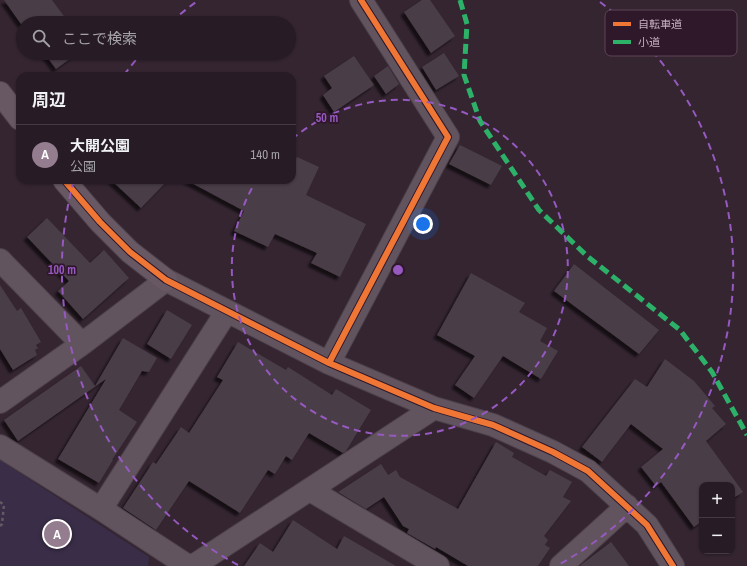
<!DOCTYPE html>
<html lang="ja">
<head>
<meta charset="utf-8">
<style>
	:root { --surface:#271c25; --page:#332932; --text:#f1f3f6; --muted:#a4a1a7; --line:#433a42; --accent:#947d8f }
	body { margin:0; font-family:"Archivo Narrow","Noto Sans JP",sans-serif; background:var(--page); color:var(--text) }
	.controls { position:absolute; right:12px; bottom:12px; display:grid; overflow:hidden; border-radius:8px; box-shadow:0 1px 3px #0004 }
	.controls button { width:36px; height:36px; display:grid; place-items:center; padding:0; border:0; border-bottom:1px solid var(--line); background:var(--surface); color:var(--text); font:20px sans-serif }
	.you { position:absolute; left:423px; top:224px; width:14px; height:14px; margin:-10px; border:3px solid #fff; border-radius:50%; background:#1a73e8; box-shadow:0 0 0 6px #1a73e833 }
	.badge { display:grid; place-items:center; width:26px; height:26px; border-radius:50%; background:var(--accent); color:#fff; font-size:13px; font-weight:700 }
	.pin { position:absolute; translate:-50% -50%; border:2px solid #fff; box-shadow:0 1px 4px #0006 }
	.list { margin:0; padding:0; list-style:none }
	h2 { display:flex; justify-content:space-between; align-items:center; height:52px; margin:0; padding:0 16px; font-size:17px }
	h2 small { font-size:13px; font-weight:400; color:var(--muted) }
	.list li { display:grid; grid-template-columns:26px 1fr auto; gap:12px; align-items:center; box-sizing:border-box; height:60px; padding:0 16px; border-top:1px solid var(--line) }
	.list b { display:block; font-size:15px; white-space:nowrap }
	.list p { margin:0; font-size:13px; white-space:nowrap; color:var(--muted) }
	.list em { font-size:13px; font-style:normal; color:var(--muted) }
	.icon { flex:none; width:22px; height:22px; fill:none; stroke:currentColor; stroke-width:2; stroke-linecap:round; stroke-linejoin:round }
	.map { position:relative; flex:none; width:747px; height:566px; overflow:hidden }
	.search { position:absolute; background:var(--surface); box-shadow:0 1px 3px #0004; left:16px; top:16px; width:280px; height:44px; display:flex; align-items:center; gap:10px; box-sizing:border-box; padding:0 14px; border-radius:22px; color:var(--muted); font-size:15px }
	.panel { position:absolute; background:var(--surface); box-shadow:0 1px 3px #0004; left:16px; top:72px; width:280px; height:112px; border-radius:12px }
	.map>svg:first-child { display:block }
	.green { fill:#3a2d48 }
	.building { fill:#4a3c47; filter:url(#shadow) }
	.lines { fill:none; stroke-linecap:round; stroke-linejoin:round }
	.street-casing { stroke:#4d414a; stroke-width:24 }
	.secondary-casing { stroke:#4d414a; stroke-width:24 }
	.path { stroke:#665964; stroke-width:2.5; stroke-dasharray:3 3; stroke-linecap:butt }
	.street { stroke:#62545f; stroke-width:22 }
	.secondary { stroke:#675863; stroke-width:22 }
	.quiet { stroke:#2db169; stroke-width:5; stroke-dasharray:10 5; stroke-linecap:butt }
	.cycleway-casing { stroke:#2e182a; stroke-width:8 }
	.cycleway { stroke:#f07635; stroke-width:6 }
	.ring { fill:none; stroke:#9659c0; stroke-width:2; stroke-dasharray:7 5 }
	.key { fill:#2e182a; stroke:#5c4557; stroke-width:1 }
	.key-label { font-size:11px; fill:#c7adc1 }
	.centre { fill:#9659c0; stroke:#2e182a; stroke-width:2 }
	.ring-label { font-size:12px; text-anchor:middle; font-weight:bold; fill:#9659c0; stroke:#2e182a; stroke-width:3.5; stroke-linejoin:round; paint-order:stroke }
</style>
</head>
<body>
<div class="map">
<svg width="747" height="566" viewBox="0 0 747 566">
	<defs>
		<filter id="shadow"><feDropShadow dx="-3.5" dy="3.5" stdDeviation="1" flood-color="#0009"/></filter>
	</defs>
	<rect width="100%" height="100%" fill="#342531"/>
	<!-- green -->
	<path class="green" d="M 0,460 L 149,557 L 148,566 L 0,566 Z"/>
	<!-- building -->
	<path class="building" d="M 4,0 L 52,0 L 69,23 L 21,24 Z
		M 422,0 L 430,0 L 455,36 L 431,53 L 404,12 Z
		M 44,53 L 78,53 L 56,69 Z
		M 444,53 L 459,76 L 436,90 L 422,67 Z
		M 354,56 L 374,85 L 334,112 L 323,95 L 332,88 L 324,76 Z
		M 388,66 L 399,84 L 386,94 L 374,76 Z
		M 460,145 L 502,166 L 491,185 L 449,164 Z
		M 297,157 L 319,167 L 306,195 L 366,224 L 340,277 L 311,263 L 317,253 L 275,234 L 268,247 L 234,231 L 244,211 L 186,180 L 292,180 L 292,167 Z
		M 111,180 L 168,180 L 141,208 Z
		M 47,218 L 90,263 L 104,250 L 129,278 L 83,319 L 58,291 L 69,281 L 27,237 Z
		M 574,264 L 659,330 L 639,354 L 554,291 Z
		M 471,273 L 525,303 L 519,312 L 547,328 L 540,341 L 558,351 L 541,379 L 503,356 L 474,398 L 455,385 L 475,356 L 437,335 Z
		M 0,285 L 17,311 L 21,308 L 41,342 L 36,345 L 38,348 L 35,350 L 37,355 L 13,370 L 0,349 Z
		M 167,310 L 192,325 L 171,359 L 147,344 Z
		M 123,338 L 157,358 L 149,372 L 142,371 L 119,410 L 137,422 L 112,460 L 113,460 L 99,483 L 58,459 L 106,379 L 18,441 L 4,420 L 81,366 L 95,386 Z
		M 238,342 L 286,370 L 288,367 L 332,395 L 336,389 L 371,410 L 346,451 L 343,453 L 309,433 L 292,460 L 286,456 L 275,474 L 268,470 L 240,513 L 189,481 L 156,530 L 123,508 L 153,462 L 156,464 L 181,427 L 189,433 L 223,380 L 217,377 Z
		M 665,359 L 694,381 L 715,406 L 712,408 L 726,424 L 706,441 L 743,492 L 732,499 L 732,485 L 702,485 L 702,521 L 694,527 L 661,482 L 656,486 L 641,467 L 663,449 L 631,424 L 602,462 L 582,447 L 635,379 L 647,387 Z
		M 496,442 L 514,453 L 512,457 L 546,476 L 550,470 L 572,482 L 563,497 L 571,501 L 544,536 L 548,540 L 545,545 L 550,548 L 538,566 L 468,566 L 436,547 L 435,549 L 407,533 L 409,529 L 403,526 L 384,497 L 366,509 L 338,492 L 381,464 L 388,475 L 396,470 L 400,477 L 458,509 Z
		M 293,520 L 337,549 L 344,536 L 396,566 L 244,566 L 260,543 L 273,552 Z
		M 611,542 L 629,566 L 580,566 L 582,564 Z"/>
	<g class="lines">
		<!-- street casing -->
		<g class="street-casing">
			<path id="street" d="M 0,260 L 82,344
				M 329,363 L 448,137 L 361,0
				M 0,402 L 82,344 L 166,280 L 329,363 L 434,408 L 493,425 L 553,452 L 588,471 L 647,525 L 673,566
				M 0,446 L 101,509 L 188,566
				M 310,490 L 438,566
				M 101,509 L 227,311
				M 193,566 L 434,408
				M 561,566 L 627,506"/>
		</g>
		<!-- secondary casing -->
		<g class="secondary-casing">
			<path id="secondary" d="M 0,93 L 20,119
				M 64,180 L 100,222 L 130,252 L 166,280"/>
		</g>
		<!-- path -->
		<path class="path" d="M 0,502 L 4,505 L 2,524 L 0,526"/>
		<!-- street -->
		<use href="#street" class="street"/>
		<!-- secondary -->
		<use href="#secondary" class="secondary"/>
		<!-- quiet -->
		<path class="quiet" d="M 460,0 L 467,24 L 464,75 L 480,121 L 539,210 L 587,256 L 680,330 L 712,372 L 747,435"/>
		<!-- cycleway casing -->
		<g class="cycleway-casing">
			<path id="cycleway" d="M 64,180 L 100,222 L 130,252 L 166,280 L 329,363 L 434,408 L 493,425 L 553,452 L 588,471 L 647,525 L 673,566
				M 329,363 L 448,137 L 361,0"/>
		</g>
		<!-- cycleway -->
		<use href="#cycleway" class="cycleway"/>
	</g>
	<!-- distance rings -->
	<g class="ring">
		<path d="M292 139A168 168 0 1 1 256 181"/>
		<path d="M238 565A336 336 0 0 1 74 180M124 75A336 336 0 0 1 141 54M171 22A336 336 0 0 1 196 2M600 2A336 336 0 0 1 558 565"/>
	</g>
	<!-- legend -->
	<rect x="605" y="10" width="132" height="46" rx="6" class="key"/>
	<rect x="613" y="22" width="18" height="4" fill="#f07635"/>
	<rect x="613" y="40" width="18" height="4" fill="#2db169"/>
	<g class="key-label">
		<text x="638" y="28">自転車道</text>
		<text x="638" y="46">小道</text>
	</g>
	<circle cx="398" cy="270" r="6" class="centre"/>
	<g class="ring-label">
		<text x="327" y="122">50 m</text>
		<text x="62" y="274">100 m</text>
	</g>
</svg>
<div class="controls">
<button>+</button>
<button>−</button>
</div>
<div class="you"></div>
<div class="pin badge" style="left:57px;top:534px">A</div>
<div class="search"><svg class="icon" aria-label="search" viewBox="0 0 24 24"><circle cx="10" cy="10" r="6"/><path d="M15 15l6 6"/></svg>ここで検索</div>
<section class="panel">
<h2>周辺<small></small></h2>
<ul class="list">
<li><span class="badge">A</span><div><b>大開公園</b><p>公園</p></div><em>140 m</em></li>
</ul>
</section>
</div>
</body>
</html>
